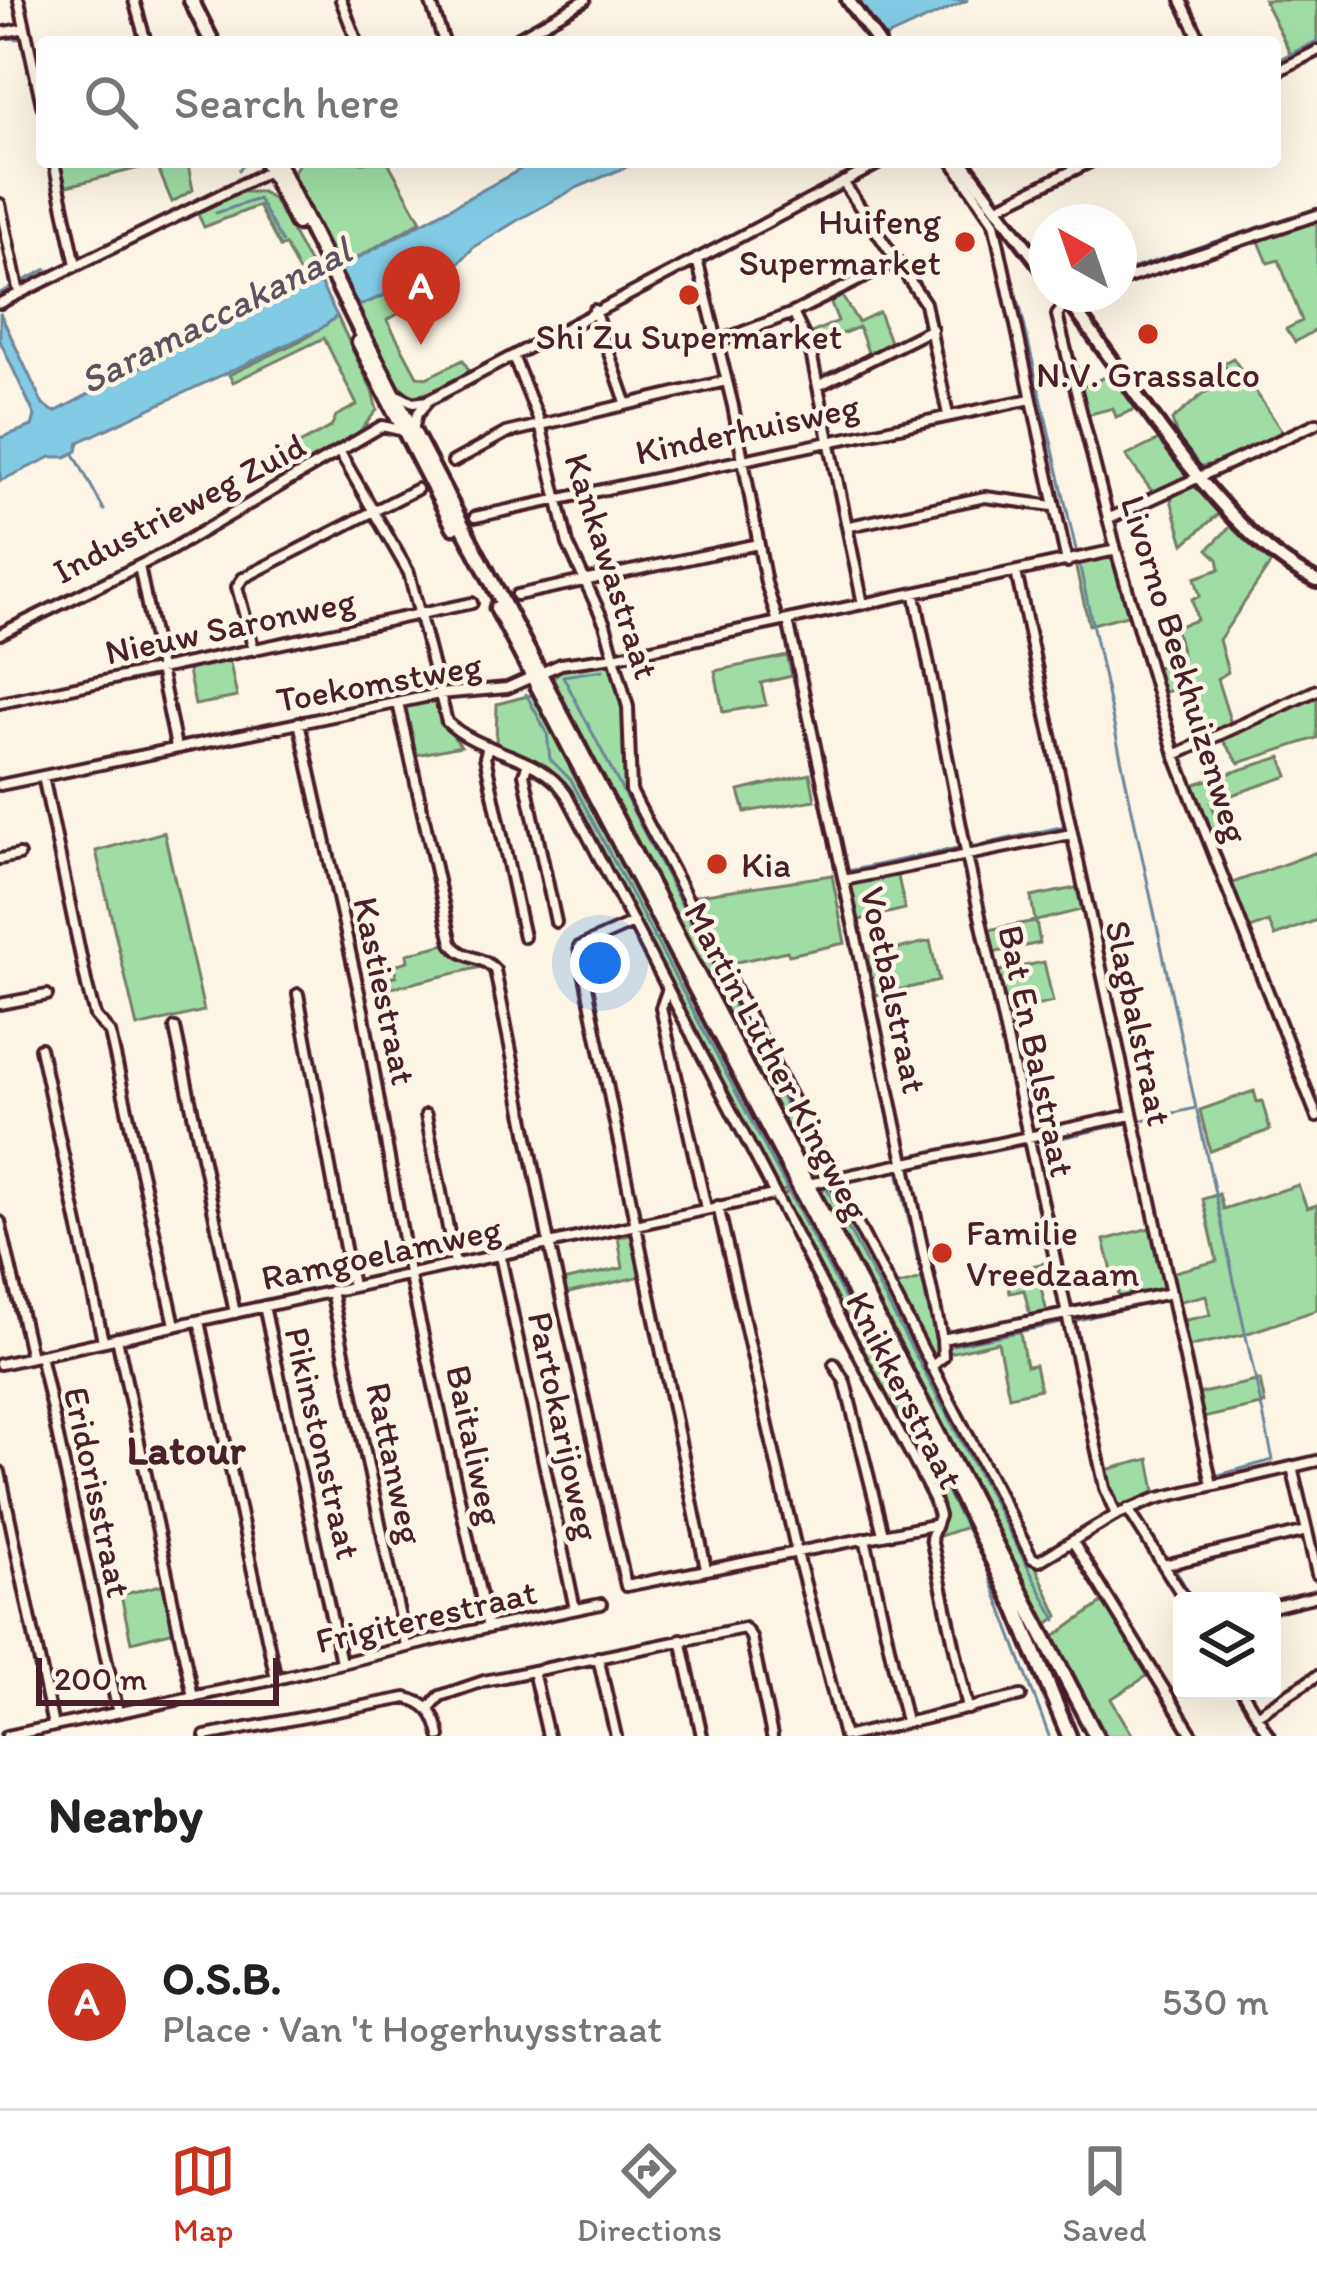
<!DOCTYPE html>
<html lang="en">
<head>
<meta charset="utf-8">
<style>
	:root { --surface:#fff; --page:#f2f2f2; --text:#222; --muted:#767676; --line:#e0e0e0; --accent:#c8321e }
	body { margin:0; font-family:Itim,sans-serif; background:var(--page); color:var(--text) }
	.controls { position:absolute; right:36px; bottom:36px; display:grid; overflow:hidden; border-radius:12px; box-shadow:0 12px 48px #0002 }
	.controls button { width:108px; height:108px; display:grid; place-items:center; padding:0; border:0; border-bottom:3px solid var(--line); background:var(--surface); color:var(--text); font:60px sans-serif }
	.compass { position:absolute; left:1029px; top:204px; width:108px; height:108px; border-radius:50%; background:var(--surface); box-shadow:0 12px 48px #0002; rotate:320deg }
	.scale { position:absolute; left:36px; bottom:30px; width:243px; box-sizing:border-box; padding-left:12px; border:6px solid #4a1f2b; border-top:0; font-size:33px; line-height:42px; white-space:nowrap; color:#4a1f2b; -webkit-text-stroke:9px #fcf5e5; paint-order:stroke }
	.you { position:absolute; left:600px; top:963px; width:42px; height:42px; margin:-30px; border:9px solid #fff; border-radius:50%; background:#1a73e8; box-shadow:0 0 0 18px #1a73e833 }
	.badge { display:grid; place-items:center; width:78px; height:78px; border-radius:50%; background:var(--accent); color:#fff; font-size:39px; font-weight:700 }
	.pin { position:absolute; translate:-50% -99px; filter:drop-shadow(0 3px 6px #0008) }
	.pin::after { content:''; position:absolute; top:63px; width:42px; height:36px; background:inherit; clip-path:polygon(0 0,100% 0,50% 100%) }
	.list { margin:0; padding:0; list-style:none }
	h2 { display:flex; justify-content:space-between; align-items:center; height:156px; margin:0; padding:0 48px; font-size:51px }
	h2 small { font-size:39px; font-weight:400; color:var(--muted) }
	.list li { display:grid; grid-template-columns:78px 1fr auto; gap:36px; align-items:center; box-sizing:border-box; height:216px; padding:0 48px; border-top:3px solid var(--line) }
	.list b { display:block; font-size:45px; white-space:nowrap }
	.list p { margin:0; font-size:39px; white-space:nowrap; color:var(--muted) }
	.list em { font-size:39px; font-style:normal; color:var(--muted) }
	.icon { flex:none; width:66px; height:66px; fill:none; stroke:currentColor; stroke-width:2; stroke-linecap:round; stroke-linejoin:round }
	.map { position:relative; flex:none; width:1317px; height:1736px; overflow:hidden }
	.search { position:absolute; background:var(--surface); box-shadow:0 12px 48px #0002; left:36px; right:36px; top:36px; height:132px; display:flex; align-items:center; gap:30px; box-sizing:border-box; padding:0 42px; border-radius:12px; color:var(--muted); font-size:45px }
	.sheet { height:372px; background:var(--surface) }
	nav { display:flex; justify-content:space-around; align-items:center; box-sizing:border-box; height:168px; border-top:3px solid var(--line); background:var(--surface); font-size:33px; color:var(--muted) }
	nav a { display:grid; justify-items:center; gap:6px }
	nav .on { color:var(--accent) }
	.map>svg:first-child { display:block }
	.green { fill:#9fdda4; stroke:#747e68; stroke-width:3 }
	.water { fill:#83cae4; stroke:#6c869a; stroke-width:3 }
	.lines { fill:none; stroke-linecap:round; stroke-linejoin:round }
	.stream { stroke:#6c869a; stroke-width:3 }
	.minor-casing { stroke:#4a1f2b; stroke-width:16 }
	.tertiary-casing { stroke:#4a1f2b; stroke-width:20 }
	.primary-casing { stroke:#4a1f2b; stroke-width:21 }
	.minor { stroke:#fcf5e5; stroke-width:8 }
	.tertiary { stroke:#fcf5e5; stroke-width:10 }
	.primary { stroke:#fcf5e5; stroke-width:12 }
	.poi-dot { fill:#c8321e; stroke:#fcf5e5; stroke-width:4.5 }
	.labels { text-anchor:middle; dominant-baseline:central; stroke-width:9; stroke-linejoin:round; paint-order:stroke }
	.poi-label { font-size:36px; fill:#4a1f2b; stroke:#fcf5e5 }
	.street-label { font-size:36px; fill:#4a1f2b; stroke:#fcf5e5 }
	.water-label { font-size:39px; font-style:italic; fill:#5b5262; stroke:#fcf5e5 }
	.quarter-label { font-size:42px; font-weight:bold; fill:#4a1f2b; stroke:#fcf5e5 }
</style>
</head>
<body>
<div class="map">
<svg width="1317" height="1736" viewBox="0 0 1317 1736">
	<rect width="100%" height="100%" fill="#fcf5e5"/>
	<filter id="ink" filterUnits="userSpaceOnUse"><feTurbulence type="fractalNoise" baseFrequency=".00833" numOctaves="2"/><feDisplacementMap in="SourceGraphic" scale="24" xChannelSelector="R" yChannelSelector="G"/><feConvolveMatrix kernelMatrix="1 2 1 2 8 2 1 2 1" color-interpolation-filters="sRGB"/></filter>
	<g filter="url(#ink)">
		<!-- green -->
		<path class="green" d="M 1264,0 L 1317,0 L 1317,45 L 1292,57 Z
			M 72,162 L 192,162 L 188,165 L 193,190 L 172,202 L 157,166 L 159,163 L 64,187 L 59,165 Z
			M 300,162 L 388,162 L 421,221 L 336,270 L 294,186 L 294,171 Z
			M 239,192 L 262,192 L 274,200 L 315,273 L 303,280 L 285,245 L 280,247 L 258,206 L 204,227 L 197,212 Z
			M 1317,219 L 1317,329 L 1295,342 L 1286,329 L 1302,321 L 1279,260 L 1268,263 L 1258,239 Z
			M 422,280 L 431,296 L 387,320 L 417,376 L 426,378 L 463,360 L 471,374 L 439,390 L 414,396 L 399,387 L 356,307 Z
			M 840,293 L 858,322 L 879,312 L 892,347 L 870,358 L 859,327 L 813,345 L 809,334 L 838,321 L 829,298 Z
			M 337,316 L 372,391 L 377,410 L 356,436 L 295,468 L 286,451 L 331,427 L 336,416 L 357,405 L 324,338 L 233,382 L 229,375 L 308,337 Z
			M 1233,358 L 1284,434 L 1215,464 L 1200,466 L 1178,439 L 1172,420 L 1204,393 L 1230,380 L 1224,363 Z
			M 1115,373 L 1141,407 L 1116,417 L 1113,408 L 1087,415 L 1081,387 Z
			M 1165,437 L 1189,475 L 1154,494 L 1126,456 Z
			M 1196,482 L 1222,511 L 1184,544 L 1171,500 L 1175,492 Z
			M 1233,524 L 1273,560 L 1219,640 L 1228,672 L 1217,679 L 1232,727 L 1206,738 L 1190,684 L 1162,693 L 1154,668 L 1183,659 L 1175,627 L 1197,620 L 1192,599 L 1200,596 L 1195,578 L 1220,569 L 1218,559 L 1208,549 Z
			M 1113,556 L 1131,614 L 1089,625 L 1075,564 Z
			M 787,656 L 792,676 L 761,683 L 766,705 L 723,712 L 715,671 Z
			M 229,658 L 237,697 L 195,705 L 187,666 Z
			M 606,662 L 613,667 L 626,709 L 627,787 L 827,1174 L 825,1177 L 807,1176 L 554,689 L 553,678 L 564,667 Z
			M 535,694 L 788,1176 L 789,1188 L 777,1194 L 567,787 L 549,769 L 496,743 L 497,704 Z
			M 1317,694 L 1317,738 L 1239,763 L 1222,739 Z
			M 429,700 L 436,702 L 442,722 L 461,746 L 416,755 L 409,742 L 403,707 Z
			M 1281,757 L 1288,776 L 1211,802 L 1223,835 L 1210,838 L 1189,786 Z
			M 810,774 L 815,800 L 745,812 L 739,791 Z
			M 164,832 L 204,1011 L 137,1027 L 96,851 Z
			M 1317,852 L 1317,920 L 1275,936 L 1269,922 L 1245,931 L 1227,885 Z
			M 897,872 L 905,909 L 856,921 L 849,883 Z
			M 832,875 L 845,943 L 789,955 L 787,951 L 728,964 L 692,896 Z
			M 1080,887 L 1085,909 L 1036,921 L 1040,943 L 992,953 L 988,930 L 1035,921 L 1031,897 Z
			M 930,941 L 939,981 L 872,996 L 864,957 Z
			M 449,943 L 457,955 L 486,966 L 392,988 L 390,978 L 396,976 L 394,965 L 408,961 L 407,954 Z
			M 1044,962 L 1053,1002 L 1003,1013 L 994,972 Z
			M 1254,1091 L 1257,1102 L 1262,1101 L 1270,1130 L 1210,1151 L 1200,1110 Z
			M 826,1184 L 834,1185 L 1036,1567 L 1058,1616 L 1049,1623 L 1042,1622 L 820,1198 Z
			M 1298,1185 L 1307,1208 L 1317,1205 L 1317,1310 L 1242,1335 L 1187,1347 L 1181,1321 L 1210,1315 L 1206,1295 L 1177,1302 L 1170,1273 L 1217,1261 L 1203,1199 L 1219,1194 L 1223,1209 Z
			M 791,1190 L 797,1195 L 970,1526 L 934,1538 L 944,1514 L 822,1278 L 824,1275 L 780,1198 Z
			M 1153,1227 L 1167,1288 L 1120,1302 L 1104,1240 Z
			M 631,1235 L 642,1276 L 565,1294 L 562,1281 L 623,1268 L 618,1237 Z
			M 1053,1261 L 1057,1279 L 1040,1284 L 1048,1316 L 1031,1319 L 1024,1290 L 1010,1293 L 1005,1272 Z
			M 926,1278 L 940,1348 L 941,1354 L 934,1360 L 895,1286 Z
			M 1019,1327 L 1026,1366 L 1035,1365 L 1040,1389 L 1009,1396 L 998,1342 L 945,1354 L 944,1345 L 950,1340 Z
			M 1260,1380 L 1265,1404 L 1203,1418 L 1198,1394 Z
			M 1149,1459 L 1156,1496 L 1118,1509 L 1111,1500 L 1105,1470 Z
			M 164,1584 L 175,1631 L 131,1642 L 121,1595 Z
			M 1105,1601 L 1150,1674 L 1111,1699 L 1133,1736 L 1102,1736 L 1050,1640 Z"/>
		<!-- water -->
		<path class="water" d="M 845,0 L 968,0 L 880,40 Z
			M 534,162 L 638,162 L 576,188 L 518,220 L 474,247 L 457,265 L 356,307 L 336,270 Z
			M 315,273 L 337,316 L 322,328 L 79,442 L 77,451 L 66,457 L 51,457 L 0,481 L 0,438 L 32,426 L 35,416 L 0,341 L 0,313 L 43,405 L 55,412 Z"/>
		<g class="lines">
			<!-- stream -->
			<path class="stream" d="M 0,38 L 22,39
				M 1275,61 L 1317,41
				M 239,170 L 245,162
				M 216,213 L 258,199 L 282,242
				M 1119,273 L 1317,208
				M 23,281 L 47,269
				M 0,293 L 14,286
				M 1019,302 L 1077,554
				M 74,454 L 104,510
				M 1080,567 L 1196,1108 L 1138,1121
				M 789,660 L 810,753
				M 603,670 L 563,676 L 821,1174
				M 526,694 L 547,733 L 550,759 L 571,780 L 985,1564 L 1049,1736
				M 811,759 L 897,1159
				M 1199,803 L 1211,835
				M 971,847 L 1065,826
				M 1215,847 L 1230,883
				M 848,871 L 962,847
				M 1233,890 L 1254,945
				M 1259,957 L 1317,1098
				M 1197,1111 L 1273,1460 L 1215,1476
				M 1039,1143 L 1128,1123
				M 913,1168 L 1025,1145
				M 854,1179 L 898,1171 L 938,1352
				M 827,1189 L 1056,1620
				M 1074,1321 L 1167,1298 L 1178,1349
				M 953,1345 L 1063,1323
				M 1194,1601 L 1175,1569 L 1211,1561"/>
			<!-- minor casing -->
			<g class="minor-casing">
				<path id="minor" d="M 19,0 L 42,105
					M 134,0 L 146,42
					M 341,0 L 357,42
					M 430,0 L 444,42
					M 1181,0 L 1201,42
					M 0,33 L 25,28
					M 510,42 L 585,0
					M 1275,72 L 1317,51
					M 54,162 L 76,265
					M 953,162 L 994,223 L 1067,562
					M 843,182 L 925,303 L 948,415
					M 0,204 L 19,293
					M 996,208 L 1090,162
					M 697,259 L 733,406 L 766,583 L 778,622
					M 1119,281 L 1317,215
					M 1083,294 L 1068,300 L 1057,315 L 1116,550 L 1175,755 L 1317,1117
					M 0,303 L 271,170
					M 594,310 L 626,402
					M 793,313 L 810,348 L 863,604
					M 717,342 L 793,313 L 897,261
					M 513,356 L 540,423 L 568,544 L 605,624 L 628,707 L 631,791 L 1032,1558 L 1039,1561 L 1116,1515 L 1155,1499 L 1317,1461
					M 818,386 L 932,329
					M 397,395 L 413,403 L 428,401
					M 414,426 L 417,414 L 429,400 L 882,162
					M 339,451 L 409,573 L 447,722 C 482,755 538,753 566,794 L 934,1499 L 939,1516 L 931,1538 L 968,1709
					M 453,462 L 506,433 L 726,381
					M 475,517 L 1031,399
					M 1108,519 L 1317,423
					M 850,526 L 985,497 L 1053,506
					M 139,566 L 176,747
					M 1016,572 L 1212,1485
					M 517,595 L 758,544
					M 915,595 L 967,856 L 1105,1488 L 1116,1515
					M 788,620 L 942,1339 L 943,1357 L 931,1367
					M 0,634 L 169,551 L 382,426 L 400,430
					M 254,650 L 237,587 L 243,578 L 417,489
					M 0,703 L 472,603
					M 398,703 L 452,943 C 462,960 483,955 495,970 L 549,1243 L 626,1586 L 933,1525
					M 299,722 L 363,1010 L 409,1273 L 488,1628
					M 488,746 L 485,757 L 524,937
					M 1175,755 L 1317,690
					M 528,764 L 524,774 L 556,922
					M 43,776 L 87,986 L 95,1016 L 110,1033 L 175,1325
					M 0,785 L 439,694 L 507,688 L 561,664 L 614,657 L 1116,550
					M 0,859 L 19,855
					M 844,880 L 1071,834
					M 633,923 L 579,947 L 706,1569
					M 667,991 L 661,1008 L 706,1208
					M 298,994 L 352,1286
					M 0,1004 L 47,995
					M 175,1028 L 235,1313
					M 40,1048 L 103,1341
					M 426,1115 L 455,1264
					M 804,1185 L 1131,1115
					M 718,1206 L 797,1553 L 844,1736
					M 0,1222 L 31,1357
					M 500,1255 L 575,1609
					M 331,1291 L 406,1646
					M 264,1306 L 341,1662
					M 199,1321 L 276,1679
					M 117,1338 L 193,1697
					M 942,1339 L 1171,1293
					M 40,1355 L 118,1712
					M 0,1364 L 773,1195
					M 834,1364 L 845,1382 L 883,1534
					M 1292,1467 L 1317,1574
					M 0,1472 L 53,1726
					M 1128,1509 L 1186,1601
					M 865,1538 L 906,1722
					M 1073,1542 L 1193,1736
					M 1164,1565 L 1307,1531
					M 1272,1607 L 1317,1596
					M 681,1639 L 702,1736
					M 598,1657 L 616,1736
					M 533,1671 L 548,1736
					M 1242,1691 L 1269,1736
					M 429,1708 L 440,1696 L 484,1681 L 744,1628 L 751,1637 L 772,1736
					M 1256,1715 L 1317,1676
					M 7,1736 L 276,1679 L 472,1631 L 601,1604
					M 205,1736 L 406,1698 C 427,1702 436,1715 440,1736
					M 849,1736 L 1021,1696"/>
			</g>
			<!-- tertiary casing -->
			<g class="tertiary-casing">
				<path id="tertiary" d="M 848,0 L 878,42
					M 962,162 L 1047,274
					M 1063,294 C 1130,379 1221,537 1317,581"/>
			</g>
			<!-- primary casing -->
			<g class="primary-casing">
				<path id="primary" d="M 191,0 L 212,42
					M 266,162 L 297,223
					M 277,162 L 359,328 L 1096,1736
					M 359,342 L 454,527
					M 497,608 L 974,1522 L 1016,1608 L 1069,1736"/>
			</g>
			<!-- minor -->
			<use href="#minor" class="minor"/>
			<!-- tertiary -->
			<use href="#tertiary" class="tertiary"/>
			<!-- primary -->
			<use href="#primary" class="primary"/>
		</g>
	</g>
	<!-- markers -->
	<g class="poi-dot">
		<circle cx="965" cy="242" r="12"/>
		<circle cx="689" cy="295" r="12"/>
		<circle cx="1148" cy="334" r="12"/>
		<circle cx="717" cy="864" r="12"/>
		<circle cx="942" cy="1253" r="12"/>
	</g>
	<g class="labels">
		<!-- poi labels -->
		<g class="poi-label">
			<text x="941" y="221" text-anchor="end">Huifeng<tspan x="941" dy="41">Supermarket</tspan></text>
			<text x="689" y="336">Shi Zu Supermarket</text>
			<text x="1148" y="374">N.V. Grassalco</text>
			<text x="741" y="864" text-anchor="start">Kia</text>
			<text x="966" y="1232" text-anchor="start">Familie<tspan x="966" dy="41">Vreedzaam</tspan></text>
		</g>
		<!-- street labels -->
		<g class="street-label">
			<text transform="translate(747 429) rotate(-12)">Kinderhuisweg</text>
			<text transform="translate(179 508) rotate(-28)">Industrieweg Zuid</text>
			<text transform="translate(612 566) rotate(72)">Kankawastraat</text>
			<text transform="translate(230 626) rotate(-12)">Nieuw Saronweg</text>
			<text transform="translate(1185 669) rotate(73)">Livorno Beekhuizenweg</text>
			<text transform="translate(379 682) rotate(-10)">Toekomstweg</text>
			<text transform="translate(894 990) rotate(78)">Voetbalstraat</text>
			<text transform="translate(385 991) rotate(78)">Kastiestraat</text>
			<text transform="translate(1139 1023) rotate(78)">Slagbalstraat</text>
			<text transform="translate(1037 1051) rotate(78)">Bat En Balstraat</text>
			<text transform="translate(777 1061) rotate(62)">Martin Luther Kingweg</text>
			<text transform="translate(381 1253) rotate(-12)">Ramgoelamweg</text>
			<text transform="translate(905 1390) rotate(63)">Knikkerstraat</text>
			<text transform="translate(564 1426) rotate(78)">Partokarijoweg</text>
			<text transform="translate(323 1443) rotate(77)">Pikinstonstraat</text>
			<text transform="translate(475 1445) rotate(78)">Baitaliweg</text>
			<text transform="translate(395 1463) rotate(78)">Rattanweg</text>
			<text transform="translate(98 1492) rotate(78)">Eridorisstraat</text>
			<text transform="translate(426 1616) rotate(-13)">Frigiterestraat</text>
		</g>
		<!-- water labels -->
		<g class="water-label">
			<text transform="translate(215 315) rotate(-27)">Saramaccakanaal</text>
		</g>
		<!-- quarter labels -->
		<g class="quarter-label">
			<text x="186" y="1449">Latour</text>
		</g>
	</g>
</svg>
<div class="controls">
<button><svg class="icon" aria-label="layers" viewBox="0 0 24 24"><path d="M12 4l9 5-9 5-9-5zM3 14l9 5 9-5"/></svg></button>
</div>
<svg class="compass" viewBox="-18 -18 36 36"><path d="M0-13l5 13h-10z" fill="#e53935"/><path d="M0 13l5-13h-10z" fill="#767676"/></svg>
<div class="scale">200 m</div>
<div class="you"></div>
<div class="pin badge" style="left:421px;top:345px">A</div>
<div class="search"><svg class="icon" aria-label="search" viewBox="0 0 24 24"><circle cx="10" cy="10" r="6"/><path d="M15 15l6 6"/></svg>Search here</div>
</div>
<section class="sheet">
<h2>Nearby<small></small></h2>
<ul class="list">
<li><span class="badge">A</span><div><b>O.S.B.</b><p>Place · Van 't Hogerhuysstraat</p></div><em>530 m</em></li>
</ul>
</section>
<nav>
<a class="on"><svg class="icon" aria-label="map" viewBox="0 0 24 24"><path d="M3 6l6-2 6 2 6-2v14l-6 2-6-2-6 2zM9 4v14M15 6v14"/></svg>Map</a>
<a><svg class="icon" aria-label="directions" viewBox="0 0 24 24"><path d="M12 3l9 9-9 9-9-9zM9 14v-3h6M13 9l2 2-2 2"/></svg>Directions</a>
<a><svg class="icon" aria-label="saved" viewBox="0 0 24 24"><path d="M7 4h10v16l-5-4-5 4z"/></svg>Saved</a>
</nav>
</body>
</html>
